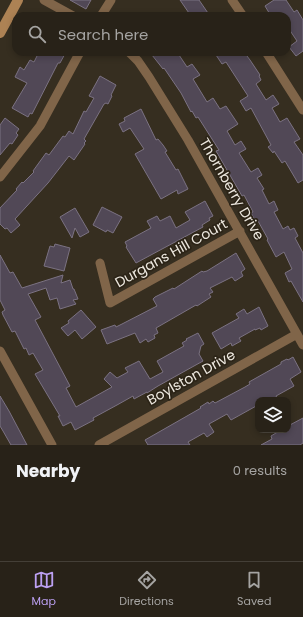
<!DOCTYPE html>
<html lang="en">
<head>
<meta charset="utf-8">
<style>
	:root { --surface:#282218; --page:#342f25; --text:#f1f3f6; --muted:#a5a4a2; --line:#443f37; --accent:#bca0f2 }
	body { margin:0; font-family:Poppins,sans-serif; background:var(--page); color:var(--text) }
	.controls { position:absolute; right:12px; bottom:12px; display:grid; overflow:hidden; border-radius:8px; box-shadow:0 2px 6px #0003 }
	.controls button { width:36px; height:36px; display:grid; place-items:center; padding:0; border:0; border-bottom:1px solid var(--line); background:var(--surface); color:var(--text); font:20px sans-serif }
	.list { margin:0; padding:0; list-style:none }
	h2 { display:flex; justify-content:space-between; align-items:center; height:52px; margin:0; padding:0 16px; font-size:17px }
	h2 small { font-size:13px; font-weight:400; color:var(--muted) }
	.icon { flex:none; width:22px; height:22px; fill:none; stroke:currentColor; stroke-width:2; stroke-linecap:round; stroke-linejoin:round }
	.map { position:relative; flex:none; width:303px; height:445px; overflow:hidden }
	.search { position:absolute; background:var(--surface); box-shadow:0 2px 6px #0003; left:12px; right:12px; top:12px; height:44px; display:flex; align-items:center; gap:10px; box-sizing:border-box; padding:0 14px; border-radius:12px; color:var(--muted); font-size:15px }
	.sheet { height:116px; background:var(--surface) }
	nav { display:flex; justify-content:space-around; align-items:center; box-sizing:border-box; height:56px; border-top:1px solid var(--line); background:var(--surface); font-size:11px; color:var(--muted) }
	nav a { display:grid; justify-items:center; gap:2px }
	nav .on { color:var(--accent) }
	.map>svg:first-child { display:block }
	.building { fill:#514856; stroke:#7b7282 }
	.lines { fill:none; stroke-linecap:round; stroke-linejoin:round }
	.street { stroke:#806549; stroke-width:9 }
	.secondary { stroke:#ad8254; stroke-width:10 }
	.labels { text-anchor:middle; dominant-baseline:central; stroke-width:3.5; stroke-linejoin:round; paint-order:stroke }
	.street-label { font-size:14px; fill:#ede8df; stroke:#2c2417 }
</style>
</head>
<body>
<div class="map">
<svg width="303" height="445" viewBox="0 0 303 445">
	<rect width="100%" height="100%" fill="#362e20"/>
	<!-- building -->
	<path class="building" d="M 70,0 L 91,0 L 86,9 Z
		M 180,0 L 199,0 L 210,16 L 191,16 Z
		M 274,0 L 286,0 L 294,12 L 297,10 L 303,20 L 303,51 L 296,56 L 289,47 L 297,41 L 287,26 L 287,16 L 271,16 L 265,6 Z
		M 39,52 L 66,52 L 60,63 L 58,63 L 32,114 L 30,113 L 28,117 L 12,108 L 27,83 L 15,77 L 20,67 L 24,70 L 30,60 L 34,62 Z
		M 156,52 L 177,52 L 187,67 L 192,64 L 200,75 L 193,79 L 207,102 L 213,98 L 220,109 L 226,106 L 238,124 L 227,131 L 235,145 L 241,141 L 246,149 L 239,153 L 251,172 L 258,168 L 262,175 L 257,178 L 264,189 L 262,190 L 269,204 L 274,201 L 278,210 L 274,212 L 283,229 L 288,226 L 290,230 L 294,228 L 298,236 L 295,238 L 303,253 L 303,302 L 291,281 L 289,282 L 285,273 L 292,269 L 284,252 L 276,257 L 267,240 L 268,239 L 258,221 L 256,222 L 251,213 L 253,212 L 244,195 L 242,196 L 216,151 L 219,150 L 198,117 L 196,118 L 192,111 L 191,112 L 181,93 L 164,68 L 163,69 L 152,55 Z
		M 214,52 L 244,52 L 250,60 L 260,75 L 259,76 L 261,80 L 256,84 L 266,100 L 273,95 L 279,104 L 272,108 L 280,122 L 287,118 L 300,139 L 294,142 L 303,155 L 303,180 L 298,183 L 285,161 L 282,163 L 274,151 L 273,153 L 268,147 L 271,145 L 251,108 L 246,111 L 240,101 L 248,96 L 226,62 L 222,64 Z
		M 100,76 L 116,85 L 111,95 L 112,96 L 108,104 L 106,103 L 104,104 L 84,139 L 86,141 L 84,143 L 85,144 L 74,160 L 69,156 L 48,183 L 15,219 L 20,225 L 11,233 L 7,228 L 5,229 L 0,224 L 0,208 L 17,190 L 16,189 L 22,182 L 23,183 L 34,172 L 33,171 L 46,153 L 49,155 L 63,136 L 65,137 L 69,131 L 73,134 L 84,111 L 86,112 L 94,98 L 89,96 Z
		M 141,109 L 156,140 L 158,139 L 163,145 L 167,151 L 165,152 L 176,170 L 178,169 L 188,189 L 178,194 L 177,190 L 161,199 L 135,154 L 144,149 L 130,128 L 123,132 L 119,124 L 125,121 L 124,118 Z
		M 5,118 L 19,129 L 16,133 L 18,135 L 12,144 L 10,143 L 0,155 L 0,125 Z
		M 205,201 L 213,216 L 209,218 L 210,220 L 202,225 L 203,227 L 136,263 L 126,247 L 127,246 L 125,242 L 151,228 L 147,221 L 157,216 L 160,221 L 170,216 L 176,228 L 190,220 L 185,212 Z
		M 102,207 L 122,217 L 113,233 L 107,230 L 106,232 L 93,225 Z
		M 75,208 L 89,232 L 80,237 L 75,228 L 72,238 L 60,217 Z
		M 55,244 L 70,248 L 64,271 L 44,266 L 50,246 L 54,247 Z
		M 236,253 L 245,269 L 241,272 L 243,276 L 235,281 L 232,277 L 210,288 L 213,292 L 209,294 L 211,297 L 197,306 L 196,305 L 156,328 L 158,333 L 154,335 L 155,338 L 148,342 L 146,339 L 140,343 L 135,333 L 107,344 L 101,330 L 115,325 L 116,327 L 122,324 L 157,306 L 153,299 L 155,297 L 173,288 L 174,289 L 202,271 L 203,272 L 207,271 Z
		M 0,255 L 10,273 L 13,272 L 22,288 L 63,275 L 61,283 L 70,280 L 73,289 L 74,289 L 78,299 L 73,300 L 76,304 L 60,309 L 57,298 L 50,300 L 46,288 L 28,294 L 41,317 L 35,320 L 70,386 L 66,388 L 76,407 L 112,387 L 104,379 L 110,372 L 117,378 L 128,372 L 125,368 L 139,361 L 150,379 L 163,372 L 157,361 L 184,346 L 182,343 L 187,340 L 186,339 L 198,333 L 204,344 L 201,346 L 199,354 L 203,361 L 158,386 L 147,393 L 147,392 L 134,399 L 133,396 L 117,405 L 93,418 L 94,420 L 75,430 L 71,422 L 63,426 L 58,416 L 60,416 L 35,374 L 43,370 L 33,353 L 29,355 L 26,348 L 24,349 L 15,331 L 12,332 L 3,315 L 2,312 L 5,310 L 0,300 Z
		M 259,307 L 268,326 L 261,330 L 260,328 L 255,330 L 255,329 L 239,338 L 241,341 L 232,346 L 231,343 L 221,349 L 212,333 L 239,318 L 236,314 L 244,309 L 247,314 Z
		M 81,310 L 96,327 L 82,339 L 75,330 L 68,336 L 61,328 L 69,323 L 68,321 Z
		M 293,357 L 301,372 L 290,379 L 294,386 L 276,396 L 278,400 L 258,400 L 258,405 L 231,420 L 227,414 L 209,424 L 214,432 L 207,437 L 204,433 L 188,442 L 190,445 L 148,445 L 145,440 L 201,408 L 200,407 L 208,402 L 209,404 L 213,401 L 215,403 L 245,387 L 250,384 L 249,382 L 281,364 L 281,362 L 287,359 L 288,360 Z
		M 0,396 L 9,411 L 27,445 L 11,445 L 3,431 L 0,426 Z
		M 303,418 L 303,443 L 300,445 L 261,445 L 272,439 L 271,436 L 281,430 L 288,430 L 288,426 Z"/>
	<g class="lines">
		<!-- street -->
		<path class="street" d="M 44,0 L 73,16
			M 232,0 L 243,16
			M 101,16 L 111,0
			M 129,52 L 138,61 L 149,77 L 188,140 L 303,345
			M 266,52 L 303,110
			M 0,177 L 40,126 L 80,52
			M 100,263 L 110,303 L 240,231
			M 0,351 L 52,445
			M 99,445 L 297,334"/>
		<!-- secondary -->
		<path class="secondary" d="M 0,33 L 18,0"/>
	</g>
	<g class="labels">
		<!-- street labels -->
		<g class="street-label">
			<text transform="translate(232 189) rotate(60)">Thornberry Drive</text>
			<text transform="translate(171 253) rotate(-29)">Durgans Hill Court</text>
			<text transform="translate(191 377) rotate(-29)">Boylston Drive</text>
		</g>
	</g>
</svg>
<div class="controls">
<button><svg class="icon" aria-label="layers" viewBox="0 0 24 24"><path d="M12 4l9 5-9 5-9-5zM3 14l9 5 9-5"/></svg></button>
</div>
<div class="search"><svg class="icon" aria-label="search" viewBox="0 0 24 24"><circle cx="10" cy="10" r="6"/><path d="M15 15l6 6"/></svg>Search here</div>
</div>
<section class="sheet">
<h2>Nearby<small>0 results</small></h2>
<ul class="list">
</ul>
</section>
<nav>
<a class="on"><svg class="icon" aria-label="map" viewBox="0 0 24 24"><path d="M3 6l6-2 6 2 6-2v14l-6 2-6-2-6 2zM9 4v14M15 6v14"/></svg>Map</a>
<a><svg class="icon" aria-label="directions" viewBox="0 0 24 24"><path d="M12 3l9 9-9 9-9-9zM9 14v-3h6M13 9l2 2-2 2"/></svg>Directions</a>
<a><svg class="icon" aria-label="saved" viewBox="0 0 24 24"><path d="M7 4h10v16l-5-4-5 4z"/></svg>Saved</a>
</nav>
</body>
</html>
